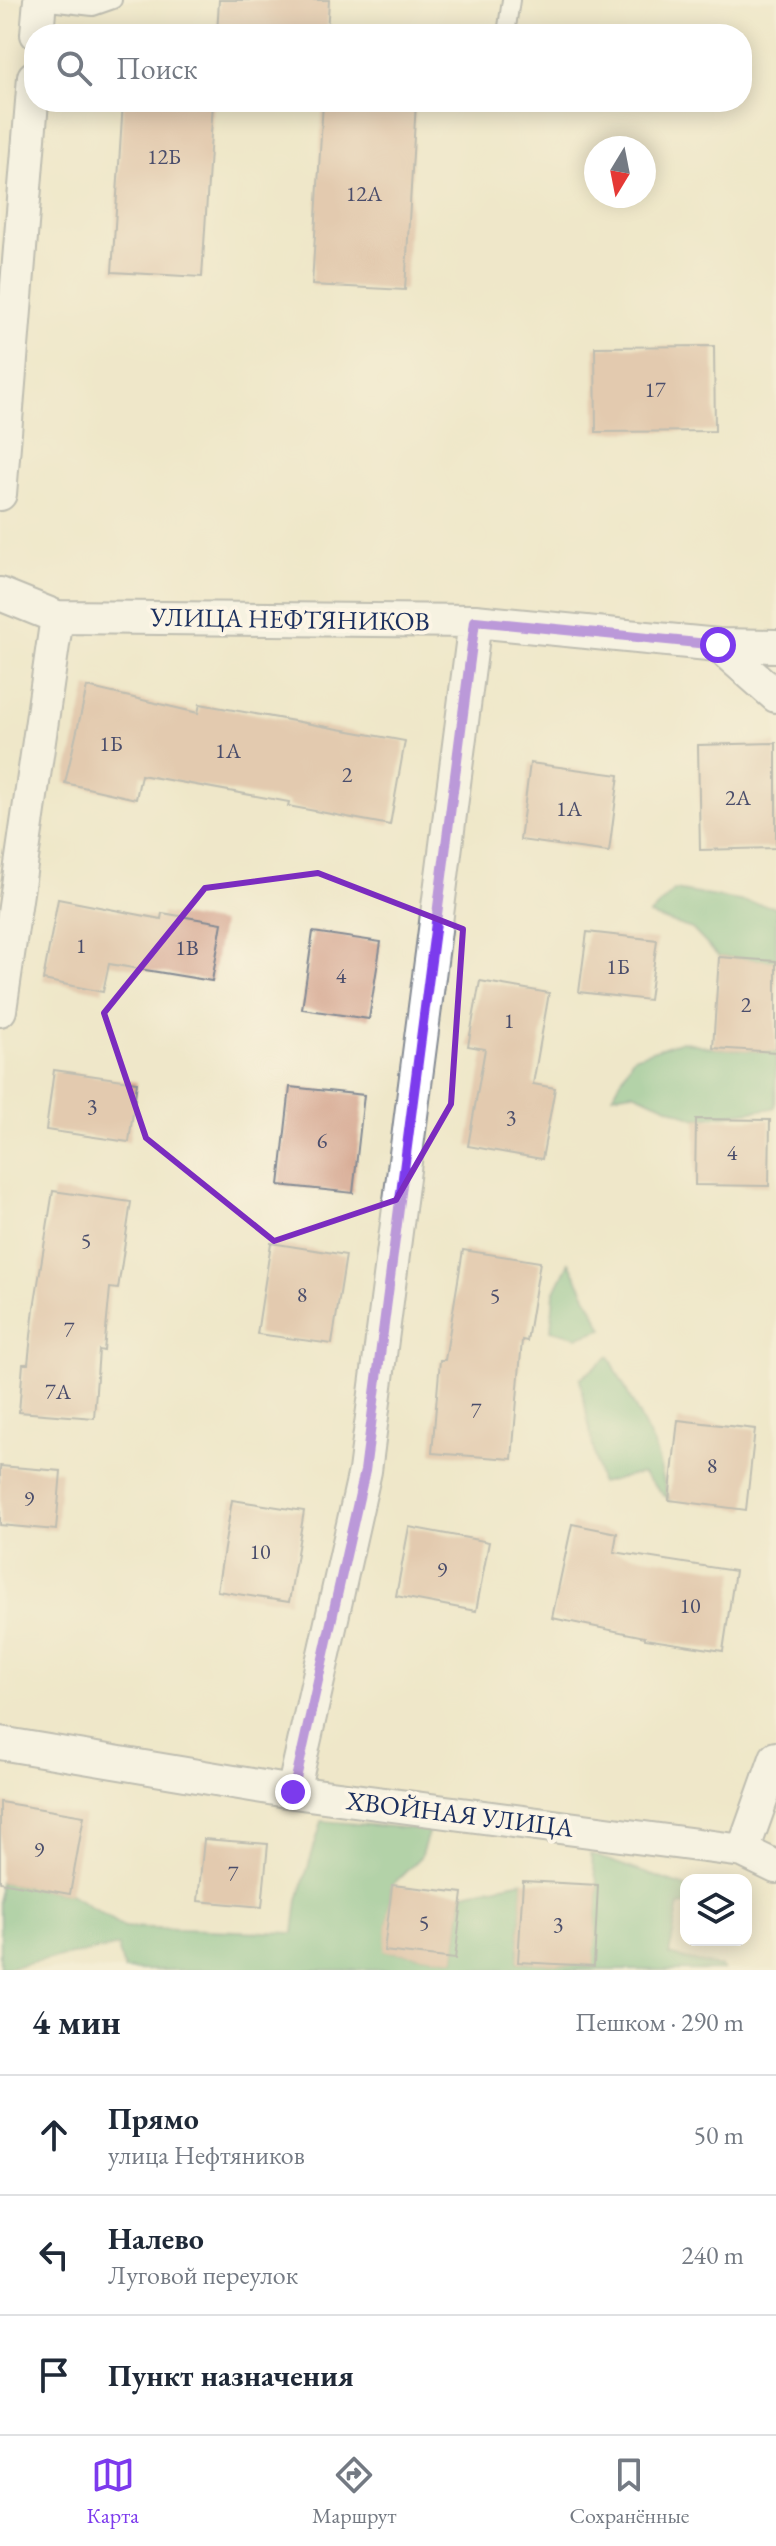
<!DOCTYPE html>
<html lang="ru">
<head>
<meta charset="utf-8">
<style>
	:root { --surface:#fff; --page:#f2f2f3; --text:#1f2937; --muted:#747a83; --line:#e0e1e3; --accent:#7c3aed }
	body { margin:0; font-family:"EB Garamond",serif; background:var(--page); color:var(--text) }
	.controls { position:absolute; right:24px; bottom:24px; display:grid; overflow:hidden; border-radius:16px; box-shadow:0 4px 20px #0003 }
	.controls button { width:72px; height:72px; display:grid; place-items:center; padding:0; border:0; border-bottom:2px solid var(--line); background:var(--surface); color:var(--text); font:40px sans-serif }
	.compass { position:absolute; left:584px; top:136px; width:72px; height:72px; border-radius:50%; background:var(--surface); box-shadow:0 4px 20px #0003; rotate:190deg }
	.stop { position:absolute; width:24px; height:24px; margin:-18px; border:6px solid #7c3aed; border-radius:50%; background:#fff }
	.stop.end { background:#7c3aed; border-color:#fff; box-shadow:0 2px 8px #0008 }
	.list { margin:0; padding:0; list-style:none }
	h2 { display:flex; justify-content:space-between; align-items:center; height:104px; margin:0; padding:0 32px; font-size:34px }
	h2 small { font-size:26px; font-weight:400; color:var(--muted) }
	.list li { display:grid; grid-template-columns:52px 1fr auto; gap:24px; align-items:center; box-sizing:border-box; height:120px; padding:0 32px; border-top:2px solid var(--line) }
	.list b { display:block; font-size:30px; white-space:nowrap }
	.list p { margin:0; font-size:26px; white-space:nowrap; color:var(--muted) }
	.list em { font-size:26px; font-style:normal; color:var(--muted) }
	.icon { flex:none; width:44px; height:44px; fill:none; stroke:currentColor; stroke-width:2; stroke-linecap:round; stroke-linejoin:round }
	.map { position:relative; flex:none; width:776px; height:1970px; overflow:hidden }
	.search { position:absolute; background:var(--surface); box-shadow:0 4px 20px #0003; left:24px; right:24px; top:24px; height:88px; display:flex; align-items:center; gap:20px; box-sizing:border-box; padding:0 28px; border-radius:32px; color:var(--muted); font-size:30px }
	.sheet { height:464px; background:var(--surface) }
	nav { display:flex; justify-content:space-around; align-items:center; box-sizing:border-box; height:112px; border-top:2px solid var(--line); background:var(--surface); font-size:22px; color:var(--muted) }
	nav a { display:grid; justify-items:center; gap:4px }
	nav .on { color:var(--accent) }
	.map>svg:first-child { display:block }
	.forest { fill:#6cb882; stroke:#447470; stroke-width:2 }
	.building { fill:#d5a791 }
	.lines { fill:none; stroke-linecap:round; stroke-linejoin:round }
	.service-casing { stroke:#858b94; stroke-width:20 }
	.minor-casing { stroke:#858b94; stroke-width:36 }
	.service { stroke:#fff; stroke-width:16 }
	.minor { stroke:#fff; stroke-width:32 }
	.route { stroke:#7c3aed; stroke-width:10 }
	.marked { fill:none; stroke:#7b2cbf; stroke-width:6; stroke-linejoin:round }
	.labels { text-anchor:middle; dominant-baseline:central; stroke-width:8; stroke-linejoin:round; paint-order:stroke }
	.number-label { font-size:22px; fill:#4a4d6b }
	.street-label { font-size:26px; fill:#1b2f5e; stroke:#fcf5e5 }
</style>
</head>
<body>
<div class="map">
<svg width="776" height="1970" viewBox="0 0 776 1970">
	<rect width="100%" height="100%" fill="#fcf5e5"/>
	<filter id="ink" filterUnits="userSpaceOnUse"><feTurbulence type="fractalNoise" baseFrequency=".0125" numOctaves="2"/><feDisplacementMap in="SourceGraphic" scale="16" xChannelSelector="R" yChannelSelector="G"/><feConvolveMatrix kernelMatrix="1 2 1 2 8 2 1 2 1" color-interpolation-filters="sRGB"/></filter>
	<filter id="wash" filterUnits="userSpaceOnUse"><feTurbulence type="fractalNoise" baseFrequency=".006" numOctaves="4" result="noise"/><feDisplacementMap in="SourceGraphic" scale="32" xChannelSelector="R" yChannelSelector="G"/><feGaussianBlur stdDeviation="1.8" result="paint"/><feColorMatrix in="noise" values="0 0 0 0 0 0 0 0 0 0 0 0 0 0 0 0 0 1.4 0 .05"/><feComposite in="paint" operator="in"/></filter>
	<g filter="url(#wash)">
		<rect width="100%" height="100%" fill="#efe7c9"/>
		<!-- forest -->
		<path class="forest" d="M 675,890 L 776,907 L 776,961 L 719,957 L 692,929 L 649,915 Z
			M 682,1041 L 713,1048 L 776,1052 L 775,1108 L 696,1119 L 633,1092 L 613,1095 L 633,1057 Z
			M 569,1262 L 603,1329 L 578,1337 L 551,1330 L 554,1293 Z
			M 609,1356 L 654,1445 L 669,1500 L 642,1473 L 600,1483 L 580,1379 Z
			M 322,1821 L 429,1830 L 420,1858 L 392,1885 L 385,1951 L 455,1959 L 463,1893 L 523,1881 L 518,1962 L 593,1966 L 598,1885 L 590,1854 L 686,1887 L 686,1905 L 679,1906 L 669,1955 L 721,1967 L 723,1970 L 124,1970 L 118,1946 L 0,1969 L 0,1882 L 70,1894 L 124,1927 L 294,1933 L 298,1900 Z"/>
		<g id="blocks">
			<!-- building -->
			<path class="building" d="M 219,0 L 329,0 L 327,34 L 217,34 Z
				M 123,102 L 213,102 L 202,277 L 112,272 Z
				M 323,102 L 416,102 L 405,290 L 312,285 Z
				M 714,346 L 715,431 L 596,432 L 595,347 Z
				M 87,687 L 198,713 L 200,704 L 405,741 L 390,825 L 288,806 L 289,802 L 141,775 L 136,799 L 65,783 Z
				M 776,743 L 776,848 L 700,850 L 698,745 Z
				M 530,763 L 619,775 L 609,852 L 520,840 Z
				M 58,899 L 161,919 L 162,913 L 222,923 L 212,981 L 109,964 L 103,992 L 43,980 Z
				M 313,932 L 381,942 L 369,1019 L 302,1009 Z
				M 587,932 L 657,940 L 649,1000 L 579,992 Z
				M 719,957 L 776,961 L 776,1052 L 713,1048 Z
				M 480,981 L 549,993 L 533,1084 L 555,1088 L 542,1159 L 468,1146 L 485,1049 L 468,1046 Z
				M 54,1070 L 137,1082 L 129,1142 L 46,1130 Z
				M 290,1087 L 364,1095 L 353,1193 L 279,1185 Z
				M 696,1119 L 770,1120 L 769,1186 L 695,1185 Z
				M 53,1191 L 131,1202 L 118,1289 L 110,1288 L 104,1351 L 99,1350 L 94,1418 L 19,1412 L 23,1364 L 28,1364 L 34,1308 Z
				M 271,1243 L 346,1255 L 332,1344 L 257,1334 Z
				M 463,1250 L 540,1262 L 527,1341 L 522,1340 L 512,1459 L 432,1453 L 440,1360 L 445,1360 Z
				M 678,1420 L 755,1429 L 746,1510 L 669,1500 Z
				M 0,1466 L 61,1471 L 56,1530 L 0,1525 Z
				M 232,1500 L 304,1511 L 289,1602 L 217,1591 Z
				M 572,1524 L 617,1533 L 614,1552 L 735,1571 L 723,1651 L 645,1639 L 645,1637 L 552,1618 Z
				M 409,1527 L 489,1542 L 476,1611 L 396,1596 Z
				M 0,1802 L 84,1816 L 70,1894 L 0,1882 Z
				M 204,1839 L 268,1844 L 262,1907 L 198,1901 Z
				M 523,1881 L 598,1885 L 594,1966 L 518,1962 Z
				M 392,1885 L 463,1893 L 455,1959 L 384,1951 Z"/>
		</g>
	</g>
	<g filter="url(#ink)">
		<use href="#blocks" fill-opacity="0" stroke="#858b94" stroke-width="2"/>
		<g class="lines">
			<!-- service casing -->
			<g class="service-casing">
				<path id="service" d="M 40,1 L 93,7 L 113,0
					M 506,34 L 511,0"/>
			</g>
			<!-- minor casing -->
			<g class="minor-casing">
				<path id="minor" d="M 37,34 L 40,0
					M 0,494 L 34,77
					M 0,594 L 57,617 L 475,621 L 718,645 L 776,646
					M 718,645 L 776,696
					M 0,1010 L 57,617
					M 0,1743 L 293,1792 L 743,1851 L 776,1867
					M 293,1792 L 365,1471 L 475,621
					M 743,1851 L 776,1758"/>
			</g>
			<!-- service -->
			<use href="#service" class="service"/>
			<!-- minor -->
			<use href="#minor" class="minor"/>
		</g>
	</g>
	<g class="lines" filter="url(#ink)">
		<!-- route -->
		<path class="route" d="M 293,1792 L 365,1471 L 475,621 L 718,645"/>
	</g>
	<!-- marked area -->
	<path d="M0 0H776V1970H0ZM 318,873 L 463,929 L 451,1104 L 396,1200 L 274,1241 L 146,1138 L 104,1013 L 205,888 Z" fill="#efe7c9" fill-opacity=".55" fill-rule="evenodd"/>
	<path class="marked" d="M 318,873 L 463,929 L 451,1104 L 396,1200 L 274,1241 L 146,1138 L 104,1013 L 205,888 Z"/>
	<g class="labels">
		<!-- number labels -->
		<g class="number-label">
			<text x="164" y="156">12Б</text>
			<text x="364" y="193">12А</text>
			<text x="655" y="389">17</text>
			<text x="111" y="743">1Б</text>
			<text x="228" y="750">1А</text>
			<text x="347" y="774">2</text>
			<text x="738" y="797">2А</text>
			<text x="569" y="808">1А</text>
			<text x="81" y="945">1</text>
			<text x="187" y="947">1В</text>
			<text x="618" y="966">1Б</text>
			<text x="341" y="975">4</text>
			<text x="746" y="1004">2</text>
			<text x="509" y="1020">1</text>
			<text x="92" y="1106">3</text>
			<text x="511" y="1117">3</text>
			<text x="322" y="1140">6</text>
			<text x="732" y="1152">4</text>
			<text x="86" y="1240">5</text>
			<text x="302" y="1294">8</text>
			<text x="495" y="1295">5</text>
			<text x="69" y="1329">7</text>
			<text x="58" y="1391">7А</text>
			<text x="476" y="1410">7</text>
			<text x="712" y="1465">8</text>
			<text x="29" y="1498">9</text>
			<text x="260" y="1551">10</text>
			<text x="442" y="1569">9</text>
			<text x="690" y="1605">10</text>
			<text x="39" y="1849">9</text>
			<text x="233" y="1873">7</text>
			<text x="424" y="1922">5</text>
			<text x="558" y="1924">3</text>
		</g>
		<!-- street labels -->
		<g class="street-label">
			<text transform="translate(290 619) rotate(1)">УЛИЦА НЕФТЯНИКОВ</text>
			<text transform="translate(460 1814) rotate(7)">ХВОЙНАЯ УЛИЦА</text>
		</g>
	</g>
</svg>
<div class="controls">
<button><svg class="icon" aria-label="layers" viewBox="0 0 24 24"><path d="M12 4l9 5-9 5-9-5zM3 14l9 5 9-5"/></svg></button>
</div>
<svg class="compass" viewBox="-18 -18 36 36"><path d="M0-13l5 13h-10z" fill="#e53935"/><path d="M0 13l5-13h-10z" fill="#747a83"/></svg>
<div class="stop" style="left:718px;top:645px"></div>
<div class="stop end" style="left:293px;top:1792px"></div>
<div class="search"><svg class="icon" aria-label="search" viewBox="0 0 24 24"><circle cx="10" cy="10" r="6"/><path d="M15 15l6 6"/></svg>Поиск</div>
</div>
<section class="sheet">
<h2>4 мин<small>Пешком · 290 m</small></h2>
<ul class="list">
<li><svg class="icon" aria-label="ahead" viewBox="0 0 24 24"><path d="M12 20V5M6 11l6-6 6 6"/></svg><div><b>Прямо</b><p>улица Нефтяников</p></div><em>50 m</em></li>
<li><svg class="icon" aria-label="left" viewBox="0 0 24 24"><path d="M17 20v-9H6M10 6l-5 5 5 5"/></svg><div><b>Налево</b><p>Луговой переулок</p></div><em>240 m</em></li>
<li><svg class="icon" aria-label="arrive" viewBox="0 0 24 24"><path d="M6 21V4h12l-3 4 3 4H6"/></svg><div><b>Пункт назначения</b></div></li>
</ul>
</section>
<nav>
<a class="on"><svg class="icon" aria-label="map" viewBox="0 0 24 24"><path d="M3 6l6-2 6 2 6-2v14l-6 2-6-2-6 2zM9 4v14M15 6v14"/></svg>Карта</a>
<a><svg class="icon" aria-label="directions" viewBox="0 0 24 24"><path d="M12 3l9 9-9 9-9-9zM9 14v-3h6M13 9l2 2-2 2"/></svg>Маршрут</a>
<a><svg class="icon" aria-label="saved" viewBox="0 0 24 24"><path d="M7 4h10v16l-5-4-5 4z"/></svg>Сохранённые</a>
</nav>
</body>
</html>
